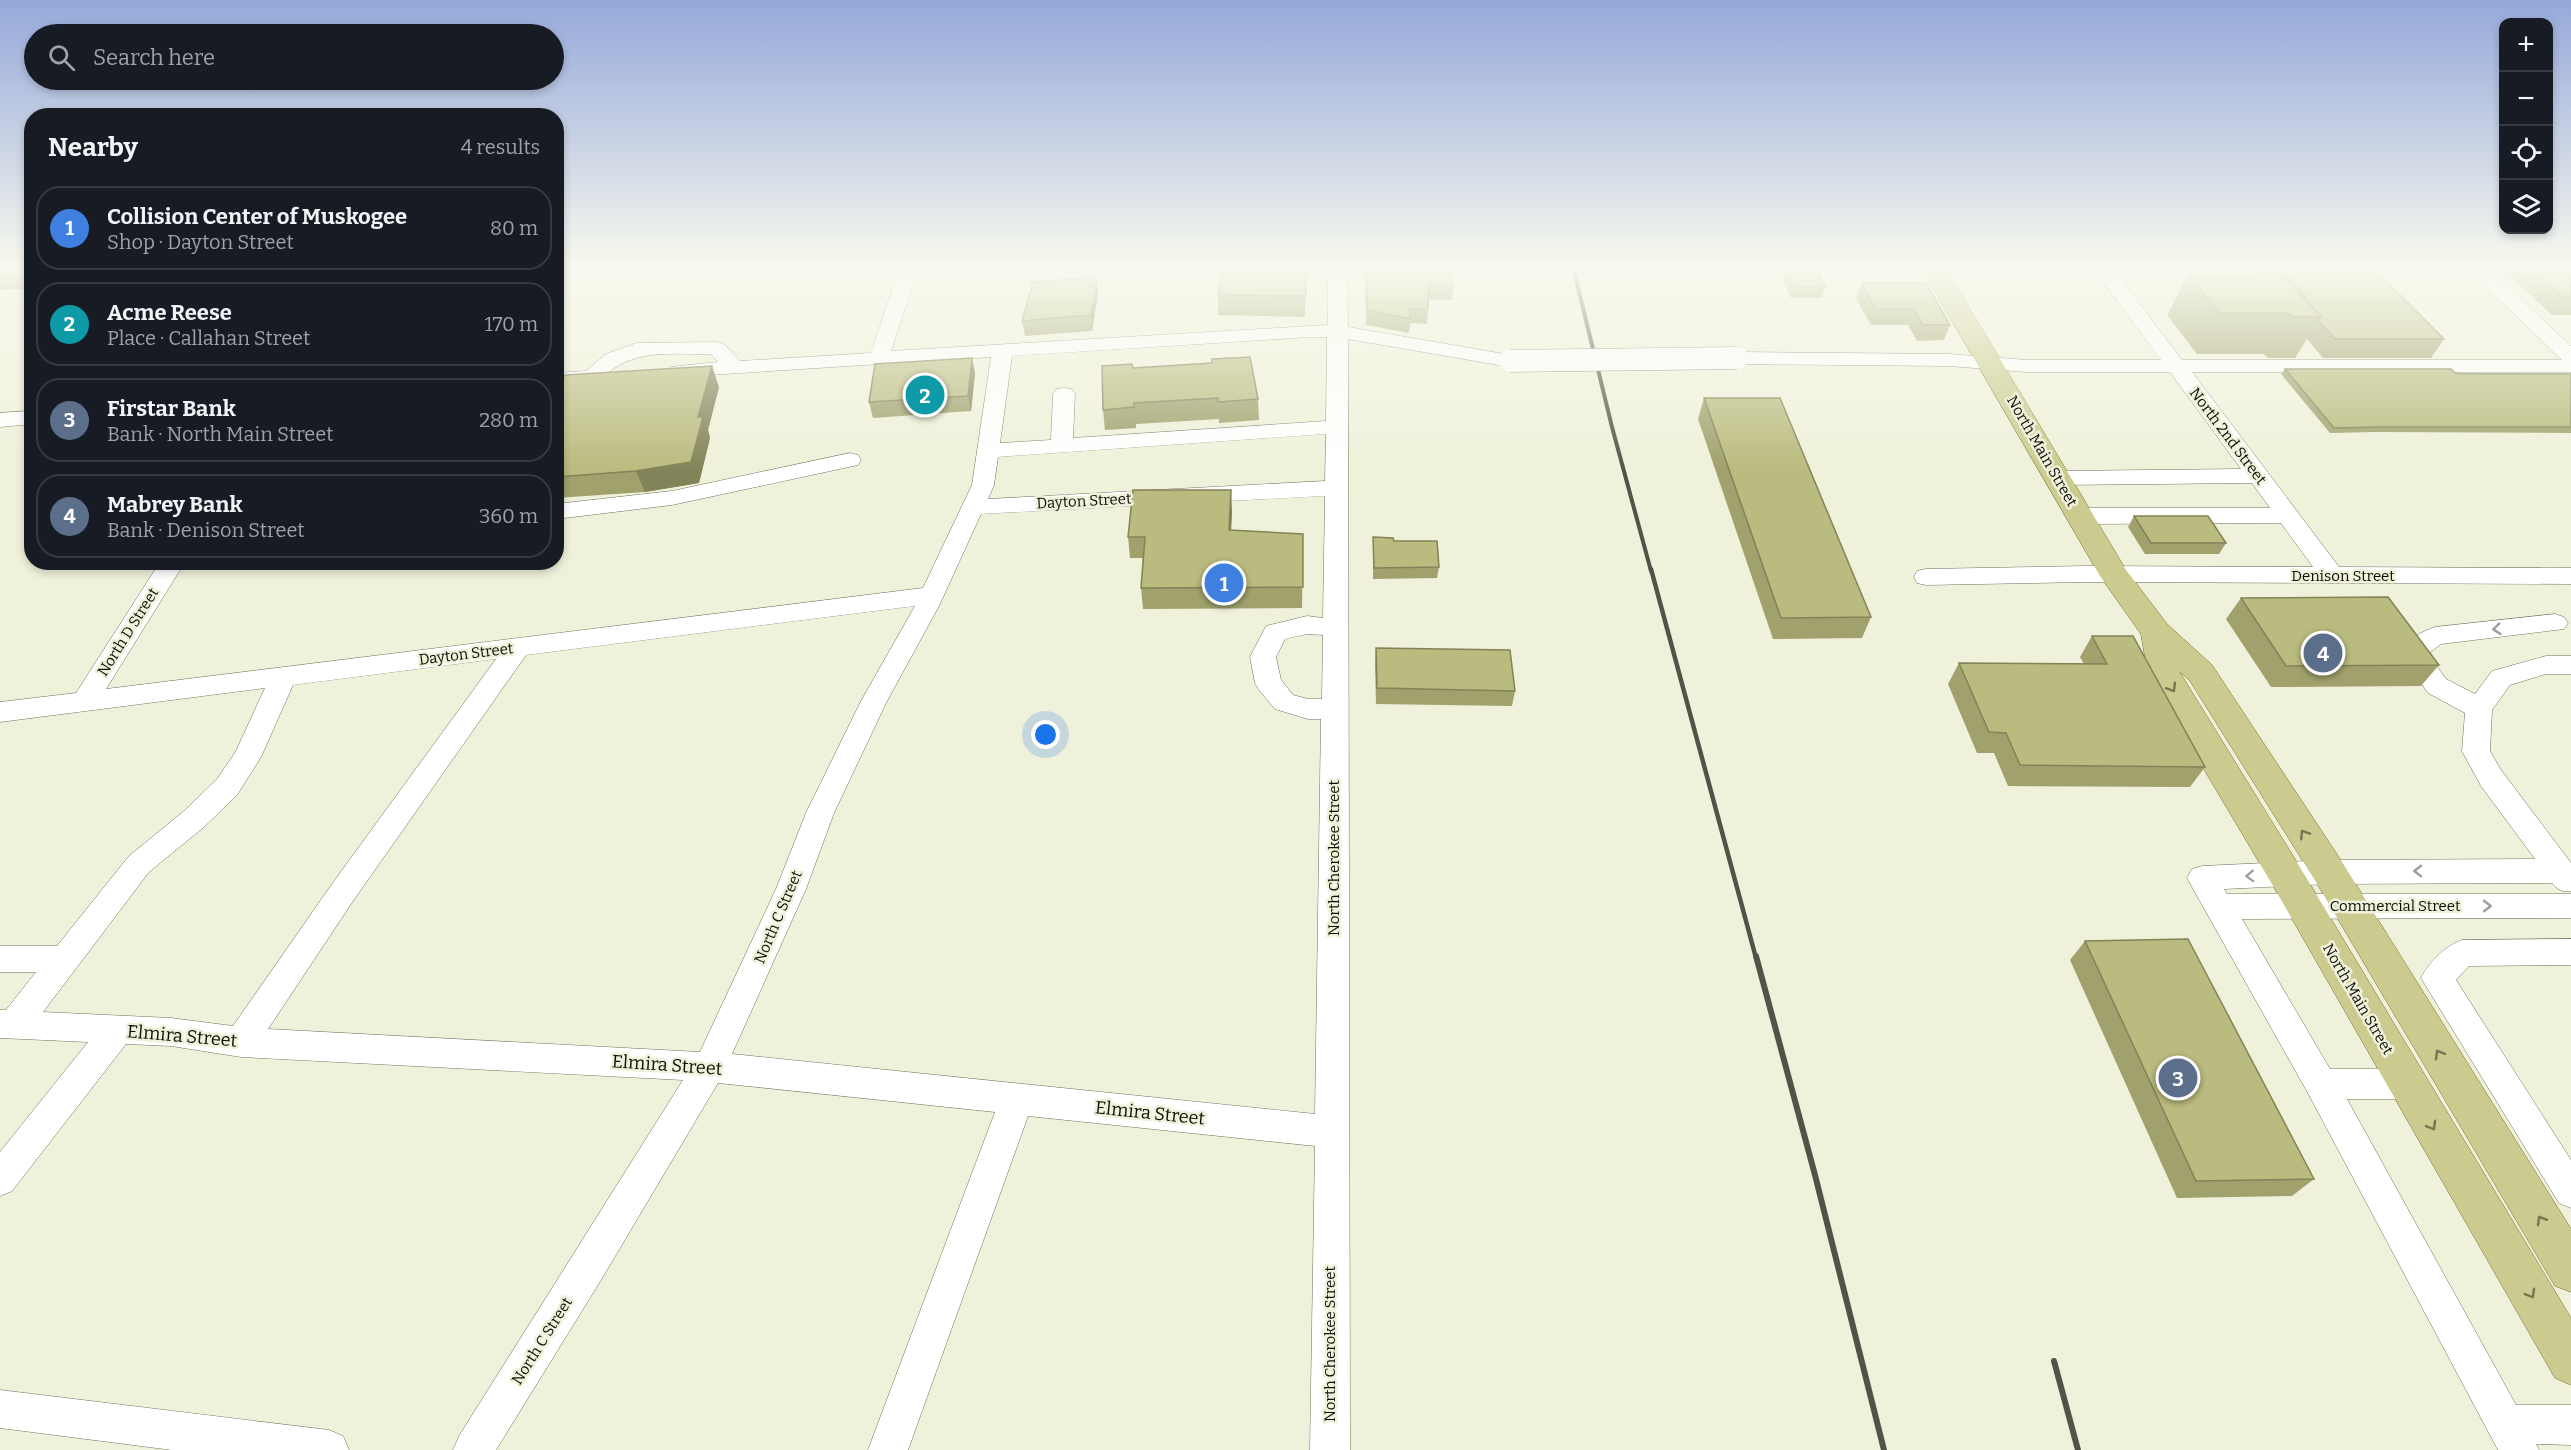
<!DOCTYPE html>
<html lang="en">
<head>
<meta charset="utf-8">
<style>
	:root { --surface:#171b24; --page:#20242c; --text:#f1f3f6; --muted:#9ea1a6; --line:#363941; --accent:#db2777 }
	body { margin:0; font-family:Bitter,serif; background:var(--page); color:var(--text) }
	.controls { position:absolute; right:18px; top:18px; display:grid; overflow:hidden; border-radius:12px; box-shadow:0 3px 9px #0003 }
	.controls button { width:54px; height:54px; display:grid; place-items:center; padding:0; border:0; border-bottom:2px solid var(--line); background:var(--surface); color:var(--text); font:30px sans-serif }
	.you { position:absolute; left:1046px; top:735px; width:21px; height:21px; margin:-15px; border:4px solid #fff; border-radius:50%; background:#1a73e8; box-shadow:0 0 0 9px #1a73e833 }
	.badge { display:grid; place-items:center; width:39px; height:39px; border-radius:50%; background:var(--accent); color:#fff; font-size:20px; font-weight:700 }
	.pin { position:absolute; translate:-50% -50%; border:3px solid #fff; box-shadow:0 2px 6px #0006 }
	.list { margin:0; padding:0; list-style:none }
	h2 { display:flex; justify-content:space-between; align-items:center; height:78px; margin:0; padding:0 24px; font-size:26px }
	h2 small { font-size:20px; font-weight:400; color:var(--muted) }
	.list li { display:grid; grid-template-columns:39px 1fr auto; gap:18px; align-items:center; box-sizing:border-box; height:84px; margin:0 12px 12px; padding:0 12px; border:2px solid var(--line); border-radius:24px }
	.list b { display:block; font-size:22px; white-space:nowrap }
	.list p { margin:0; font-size:20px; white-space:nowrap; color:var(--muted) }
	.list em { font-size:20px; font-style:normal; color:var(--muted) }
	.icon { flex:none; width:33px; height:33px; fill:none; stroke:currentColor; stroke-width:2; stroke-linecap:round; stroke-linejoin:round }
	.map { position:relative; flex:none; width:2571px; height:1450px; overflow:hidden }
	.search { position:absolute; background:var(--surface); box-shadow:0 3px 9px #0003; left:24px; top:24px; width:540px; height:66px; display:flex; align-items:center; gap:15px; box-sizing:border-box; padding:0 21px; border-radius:33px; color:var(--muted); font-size:22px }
	.panel { position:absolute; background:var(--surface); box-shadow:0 3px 9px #0003; left:24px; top:108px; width:540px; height:462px; border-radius:24px }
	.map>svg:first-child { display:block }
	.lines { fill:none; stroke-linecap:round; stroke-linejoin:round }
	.minor-casing { stroke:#6f705c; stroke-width:1 }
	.major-casing { stroke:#72722f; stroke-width:1 }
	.minor { fill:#fff; fill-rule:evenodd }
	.major { fill:#cbcb8f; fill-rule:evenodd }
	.rail-far2 { stroke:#525246; stroke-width:4 }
	.rail-far1 { stroke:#525246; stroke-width:4.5 }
	.rail { stroke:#525246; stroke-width:6 }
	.minor-bridge-casing { stroke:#6f705c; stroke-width:23; stroke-linecap:butt }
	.minor-bridge { stroke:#fff; stroke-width:22 }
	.wall { fill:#a0a16c }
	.shaded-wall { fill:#828358 }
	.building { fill:#babb7e; stroke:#828358; stroke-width:1.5 }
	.oneway { stroke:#9e9e9b }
	.oneway2 { stroke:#767651 }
	.labels { text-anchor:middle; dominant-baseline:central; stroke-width:5; stroke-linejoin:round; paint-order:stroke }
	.street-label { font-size:15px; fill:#0d0d06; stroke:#f0f1da }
	.near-street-label { font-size:18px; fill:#0d0d06; stroke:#f0f1da }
</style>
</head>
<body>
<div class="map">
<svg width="2571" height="1450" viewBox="0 0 2571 1450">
	<rect width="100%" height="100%" fill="#f0f1da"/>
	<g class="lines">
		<!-- minor casing -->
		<g class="minor-casing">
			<path id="minor" d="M 900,267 L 919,267 L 891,351 L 1328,325 L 1328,267 L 1347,267 L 1348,327 L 1510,355 L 1517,357 L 1520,361 L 1517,365 L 1510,367 L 1348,339 L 1350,1450 L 1310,1450 L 1315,1146 L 1028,1116 L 908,1450 L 868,1450 L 995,1112 L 718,1083 L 601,1280 L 496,1450 L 453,1450 L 459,1436 L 683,1080 L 241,1057 L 171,1046 L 126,1044 L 12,1191 L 0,1196 L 0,1152 L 88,1042 L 0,1038 L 0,1010 L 6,1010 L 36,972 L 0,972 L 0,946 L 57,946 L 129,856 L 184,811 L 217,779 L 235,753 L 265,688 L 0,722 L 0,702 L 76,693 L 160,562 L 185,562 L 106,689 L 923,588 L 972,485 L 991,357 L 677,377 L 670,375 L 667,371 L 670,367 L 718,362 L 711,354 C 676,355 637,348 608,373 L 610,376 L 607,380 L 556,385 L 556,373 L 586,371 L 606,354 L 637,343 L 717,342 L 724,344 L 740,361 L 871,353 ZM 1311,337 L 1327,337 L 1326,421 L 1073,438 L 1075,394 L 1072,389 L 1064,388 L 1056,389 L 1053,394 L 1051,440 L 1000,443 L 1012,356 ZM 1326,434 L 1325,481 L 988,499 L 994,485 L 998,457 ZM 1325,496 L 1323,618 L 1307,616 L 1266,626 L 1250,657 L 1255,683 L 1259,690 L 1275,709 L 1308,719 L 1321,719 L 1315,1114 L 732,1054 L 806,889 L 834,813 L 887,701 L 939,606 L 981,514 ZM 915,606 L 861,701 L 806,813 L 776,889 L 700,1052 L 268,1029 L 353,901 L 526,655 ZM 1307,634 L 1323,635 L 1322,699 L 1308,699 L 1293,695 L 1281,680 L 1276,657 L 1285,639 ZM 496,659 L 332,884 L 233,1026 L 171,1018 L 43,1012 L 149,872 L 204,827 L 237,795 L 261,757 L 293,685 Z
				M 2092,267 L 2112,267 L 2182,360 L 2562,360 L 2465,267 L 2486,267 L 2571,346 L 2571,372 L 2192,372 L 2339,567 L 2571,568 L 2571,584 L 2087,582 L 1926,585 L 1917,583 L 1914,577 L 1917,571 L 1926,569 L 2087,566 L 2313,567 L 2281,523 L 2079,524 L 2071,521 L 2067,516 L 2071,511 L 2079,508 L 2270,508 L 2252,483 L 2058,485 L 2050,483 L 2047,478 L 2050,473 L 2058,471 L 2241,469 L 2170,372 L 2027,372 L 1949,366 L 1737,364 L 1730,362 L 1727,358 L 1730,354 L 1737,352 L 1949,354 L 2027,360 L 2161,360 Z
				M 2222,267 L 2241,267 L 2268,297 L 2271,301 L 2268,305 L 2254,305 Z
				M 32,411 L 32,424 L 0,427 L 0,413 Z
				M 850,453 L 858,455 L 861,460 L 858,465 L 672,505 L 556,519 L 556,504 L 672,491 Z
				M 2555,614 L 2564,617 L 2568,623 L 2564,629 L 2441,644 L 2428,654 L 2446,679 L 2475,694 L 2492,671 L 2546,656 L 2571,656 L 2571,674 L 2546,674 L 2510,685 L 2492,710 L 2490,751 L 2501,770 L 2571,863 L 2571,891 C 2563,893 2557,889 2552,883 L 2329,884 L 2224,889 L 2227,894 L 2571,894 L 2571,918 L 2242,919 L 2330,1069 L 2408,1069 L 2420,1073 L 2425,1084 L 2420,1095 L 2408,1099 L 2347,1099 L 2516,1405 L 2571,1405 L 2571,1445 L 2536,1444 L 2539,1450 L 2498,1450 L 2309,1095 L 2187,878 L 2192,869 L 2202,866 L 2329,860 L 2535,859 L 2481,786 L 2462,751 L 2465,713 L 2428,693 L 2400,652 C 2407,640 2422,631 2435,627 Z
				M 2571,939 L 2571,965 L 2469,966 L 2456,980 L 2571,1160 L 2571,1208 L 2559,1203 L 2421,978 C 2429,962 2445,946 2462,940 Z
				M 0,1390 L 329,1430 L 343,1436 L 349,1450 L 172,1450 L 0,1428 Z"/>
		</g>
		<!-- major casing -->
		<g class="major-casing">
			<path id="major" d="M 1921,267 L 1945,267 L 2126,570 L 2167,624 L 2212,665 L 2342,862 L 2571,1229 L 2571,1292 L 2555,1286 L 2316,882 L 2190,681 L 2179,671 L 2298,864 L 2571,1318 L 2571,1385 L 2555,1378 L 2272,884 L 2148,675 L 2141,634 L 2100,576 Z"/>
		</g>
		<!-- minor -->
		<use href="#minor" class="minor"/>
		<!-- major -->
		<use href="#major" class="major"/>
		<!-- rail-far2 -->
		<path class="rail-far2" d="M 1573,267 L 1612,427 L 1651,571"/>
		<!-- rail-far1 -->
		<path class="rail-far1" d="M 1651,569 L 1756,958"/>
		<!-- rail -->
		<path class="rail" d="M 1756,956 L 1815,1175 L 1884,1450
			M 2054,1361 L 2078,1450"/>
		<!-- minor-bridge casing -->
		<g class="minor-bridge-casing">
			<path id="minor-bridge" d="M 1510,361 L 1737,358"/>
		</g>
		<!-- minor-bridge -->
		<use href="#minor-bridge" class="minor-bridge"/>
	</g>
	<!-- wall -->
	<path class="wall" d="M 0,267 L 32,267 L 32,289 L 0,290 Z
		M 1306,267 L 1305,317 L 1218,315 L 1218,295 Z
		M 1365,267 L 1450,267 L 1453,286 L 1452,300 L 1429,300 L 1427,324 L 1410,323 L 1409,333 L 1366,325 Z
		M 2128,267 L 2225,267 L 2223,272 L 2131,271 Z
		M 2243,267 L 2372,267 L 2444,339 L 2431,358 L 2323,358 L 2307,339 L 2295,358 L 2268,358 L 2264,354 L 2197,354 L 2167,315 L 2188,275 L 2258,275 L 2256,272 L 2248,272 Z
		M 2500,267 L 2571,267 L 2571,315 L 2552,315 Z
		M 1785,268 L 1825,287 L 1822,298 L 1791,298 L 1782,278 Z
		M 1862,283 L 1950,325 L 1944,340 L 1917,341 L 1908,325 L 1872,325 L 1869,322 L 1856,298 Z
		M 1098,293 L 1092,331 L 1025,336 L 1022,321 Z
		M 1133,368 L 1258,399 L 1259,420 L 1219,423 L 1219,419 L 1136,424 L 1136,428 L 1105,430 L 1103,410 Z
		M 2285,369 L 2455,373 L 2571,374 L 2571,433 L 2375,432 L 2330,433 L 2281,374 Z
		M 975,373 L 971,411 L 873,418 L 869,402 Z
		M 719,387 L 708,430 L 710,438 L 699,483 L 645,492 L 556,498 L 556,396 Z
		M 1704,398 L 1871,617 L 1862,638 L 1773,639 L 1698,419 Z
		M 1232,511 L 1231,530 L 1303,534 L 1302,608 L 1143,609 L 1141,588 L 1143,558 L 1130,558 L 1128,537 Z
		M 2134,516 L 2226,543 L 2219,554 L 2145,554 L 2128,527 Z
		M 1373,537 L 1394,541 L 1439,567 L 1437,578 L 1373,579 Z
		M 2241,598 L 2439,665 L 2421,686 L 2271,687 L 2226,619 Z
		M 2092,636 L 2205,767 L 2190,787 L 2008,786 L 1994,753 L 1977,753 L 1948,684 L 1959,663 L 2084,664 L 2080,657 Z
		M 1376,648 L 1515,691 L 1512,706 L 1376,704 L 1375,664 Z
		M 2085,941 L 2314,1179 L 2292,1196 L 2177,1198 L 2070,960 Z"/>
	<!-- shaded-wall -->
	<path class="shaded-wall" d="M 1097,277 L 1098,293 L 1092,331 L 1091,315 Z
		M 972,358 L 975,373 L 971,411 L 968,396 Z
		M 712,366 L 719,387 L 708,430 L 710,438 L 699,483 L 645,492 L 636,471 L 698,417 Z
		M 1231,490 L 1232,511 L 1230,551 L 1229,530 Z"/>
	<!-- building -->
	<path class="building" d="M 0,267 L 32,267 L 32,273 L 0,274 Z
		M 1222,267 L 1306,267 L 1306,296 L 1218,295 Z
		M 1366,267 L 1450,267 L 1453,286 L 1429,285 L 1428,309 L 1410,309 L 1410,319 L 1367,310 Z
		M 2278,267 L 2372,267 L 2444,339 L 2335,339 L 2318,320 L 2321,317 L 2303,297 L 2306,297 Z
		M 2529,267 L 2571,267 L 2571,298 L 2564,298 Z
		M 1785,268 L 1816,268 L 1825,287 L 1794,287 Z
		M 2188,275 L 2283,275 L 2321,317 L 2292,317 L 2289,313 L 2220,313 Z
		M 1097,277 L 1091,315 L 1022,321 L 1033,282 Z
		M 1862,283 L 1926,283 L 1950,325 L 1923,325 L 1914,309 L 1878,309 L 1874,307 Z
		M 1250,357 L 1258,399 L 1218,402 L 1218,398 L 1134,403 L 1134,407 L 1103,410 L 1102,366 L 1132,364 L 1133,368 L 1212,363 L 1212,359 Z
		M 972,358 L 968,396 L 869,402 L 875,364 Z
		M 712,366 L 698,417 L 703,417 L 691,462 L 636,471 L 556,477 L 556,396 L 565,375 Z
		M 2285,369 L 2451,369 L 2455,373 L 2464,374 L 2571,374 L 2571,427 L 2379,427 L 2334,428 Z
		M 1704,398 L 1780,398 L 1871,617 L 1781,618 Z
		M 1133,490 L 1231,490 L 1229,530 L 1303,534 L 1303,587 L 1141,588 L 1145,537 L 1128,537 Z
		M 2134,516 L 2208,516 L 2226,543 L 2151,543 Z
		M 1373,537 L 1393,538 L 1394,541 L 1437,541 L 1439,567 L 1374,568 Z
		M 2388,597 L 2439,665 L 2286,666 L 2241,598 Z
		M 2092,636 L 2133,636 L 2205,767 L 2020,765 L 2006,733 L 1989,732 L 1959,663 L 2107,664 Z
		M 1376,648 L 1510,650 L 1515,691 L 1377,688 Z
		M 2188,939 L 2314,1179 L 2196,1181 L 2085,941 Z"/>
	<!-- one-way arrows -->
	<defs><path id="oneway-chevron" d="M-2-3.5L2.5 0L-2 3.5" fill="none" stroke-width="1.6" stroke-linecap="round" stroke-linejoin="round" transform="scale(1.5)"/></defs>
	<g class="oneway">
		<use href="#oneway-chevron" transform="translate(2497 629) rotate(174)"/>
		<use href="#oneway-chevron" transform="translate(2418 871) rotate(180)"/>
		<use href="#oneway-chevron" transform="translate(2250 876) rotate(178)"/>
		<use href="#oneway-chevron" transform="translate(2487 906)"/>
	</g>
	<g class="oneway2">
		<use href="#oneway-chevron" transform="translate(2172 688) rotate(59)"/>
		<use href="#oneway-chevron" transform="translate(2304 834) rotate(-123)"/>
		<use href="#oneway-chevron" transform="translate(2439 1054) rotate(-121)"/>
		<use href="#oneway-chevron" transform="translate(2432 1126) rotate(60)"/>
		<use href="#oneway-chevron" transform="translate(2541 1220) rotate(-121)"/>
		<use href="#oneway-chevron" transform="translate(2531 1294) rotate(60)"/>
	</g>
	<!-- sky -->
	<linearGradient id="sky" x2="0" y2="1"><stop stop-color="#95a8da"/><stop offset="0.57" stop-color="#f8f9ee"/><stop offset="1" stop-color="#f8f9ee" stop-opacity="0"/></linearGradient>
	<rect width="2571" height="470" fill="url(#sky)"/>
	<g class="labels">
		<!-- street labels -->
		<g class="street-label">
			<text transform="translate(2228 436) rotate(53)">North 2nd Street</text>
			<text transform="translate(2042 451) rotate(60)">North Main Street</text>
			<text transform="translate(1084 501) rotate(-3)">Dayton Street</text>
			<text x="2343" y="576">Denison Street</text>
			<text transform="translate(128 632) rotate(-58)">North D Street</text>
			<text transform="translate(466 654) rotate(-7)">Dayton Street</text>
			<text transform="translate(1334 858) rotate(-90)">North Cherokee Street</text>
			<text x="2395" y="906">Commercial Street</text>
			<text transform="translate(778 917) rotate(-67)">North C Street</text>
			<text transform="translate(2358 999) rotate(60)">North Main Street</text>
			<text transform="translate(542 1341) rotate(-58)">North C Street</text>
			<text transform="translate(1330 1344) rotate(-90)">North Cherokee Street</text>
		</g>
		<!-- near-street labels -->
		<g class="near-street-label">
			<text transform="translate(182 1036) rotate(5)">Elmira Street</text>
			<text transform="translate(667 1065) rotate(4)">Elmira Street</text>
			<text transform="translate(1150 1113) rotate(6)">Elmira Street</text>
		</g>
	</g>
</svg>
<div class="controls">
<button>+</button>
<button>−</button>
<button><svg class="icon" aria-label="locate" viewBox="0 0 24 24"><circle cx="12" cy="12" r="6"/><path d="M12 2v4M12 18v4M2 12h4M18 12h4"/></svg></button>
<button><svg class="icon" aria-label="layers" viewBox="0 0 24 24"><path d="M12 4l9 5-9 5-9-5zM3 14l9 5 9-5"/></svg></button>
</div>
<div class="you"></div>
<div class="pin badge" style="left:1224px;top:583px;background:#3f7fe0">1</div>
<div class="pin badge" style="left:925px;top:395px;background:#0f9aa8">2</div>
<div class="pin badge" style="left:2178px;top:1078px;background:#5c6f8a">3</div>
<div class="pin badge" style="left:2323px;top:653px;background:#5c6f8a">4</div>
<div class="search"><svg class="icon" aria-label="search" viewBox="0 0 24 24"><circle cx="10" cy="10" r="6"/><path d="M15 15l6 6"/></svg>Search here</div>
<section class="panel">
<h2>Nearby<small>4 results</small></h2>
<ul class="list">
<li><span class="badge" style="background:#3f7fe0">1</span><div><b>Collision Center of Muskogee</b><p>Shop · Dayton Street</p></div><em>80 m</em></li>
<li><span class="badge" style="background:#0f9aa8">2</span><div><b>Acme Reese</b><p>Place · Callahan Street</p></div><em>170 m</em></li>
<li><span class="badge" style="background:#5c6f8a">3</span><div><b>Firstar Bank</b><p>Bank · North Main Street</p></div><em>280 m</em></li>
<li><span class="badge" style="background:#5c6f8a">4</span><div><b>Mabrey Bank</b><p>Bank · Denison Street</p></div><em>360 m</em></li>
</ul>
</section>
</div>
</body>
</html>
